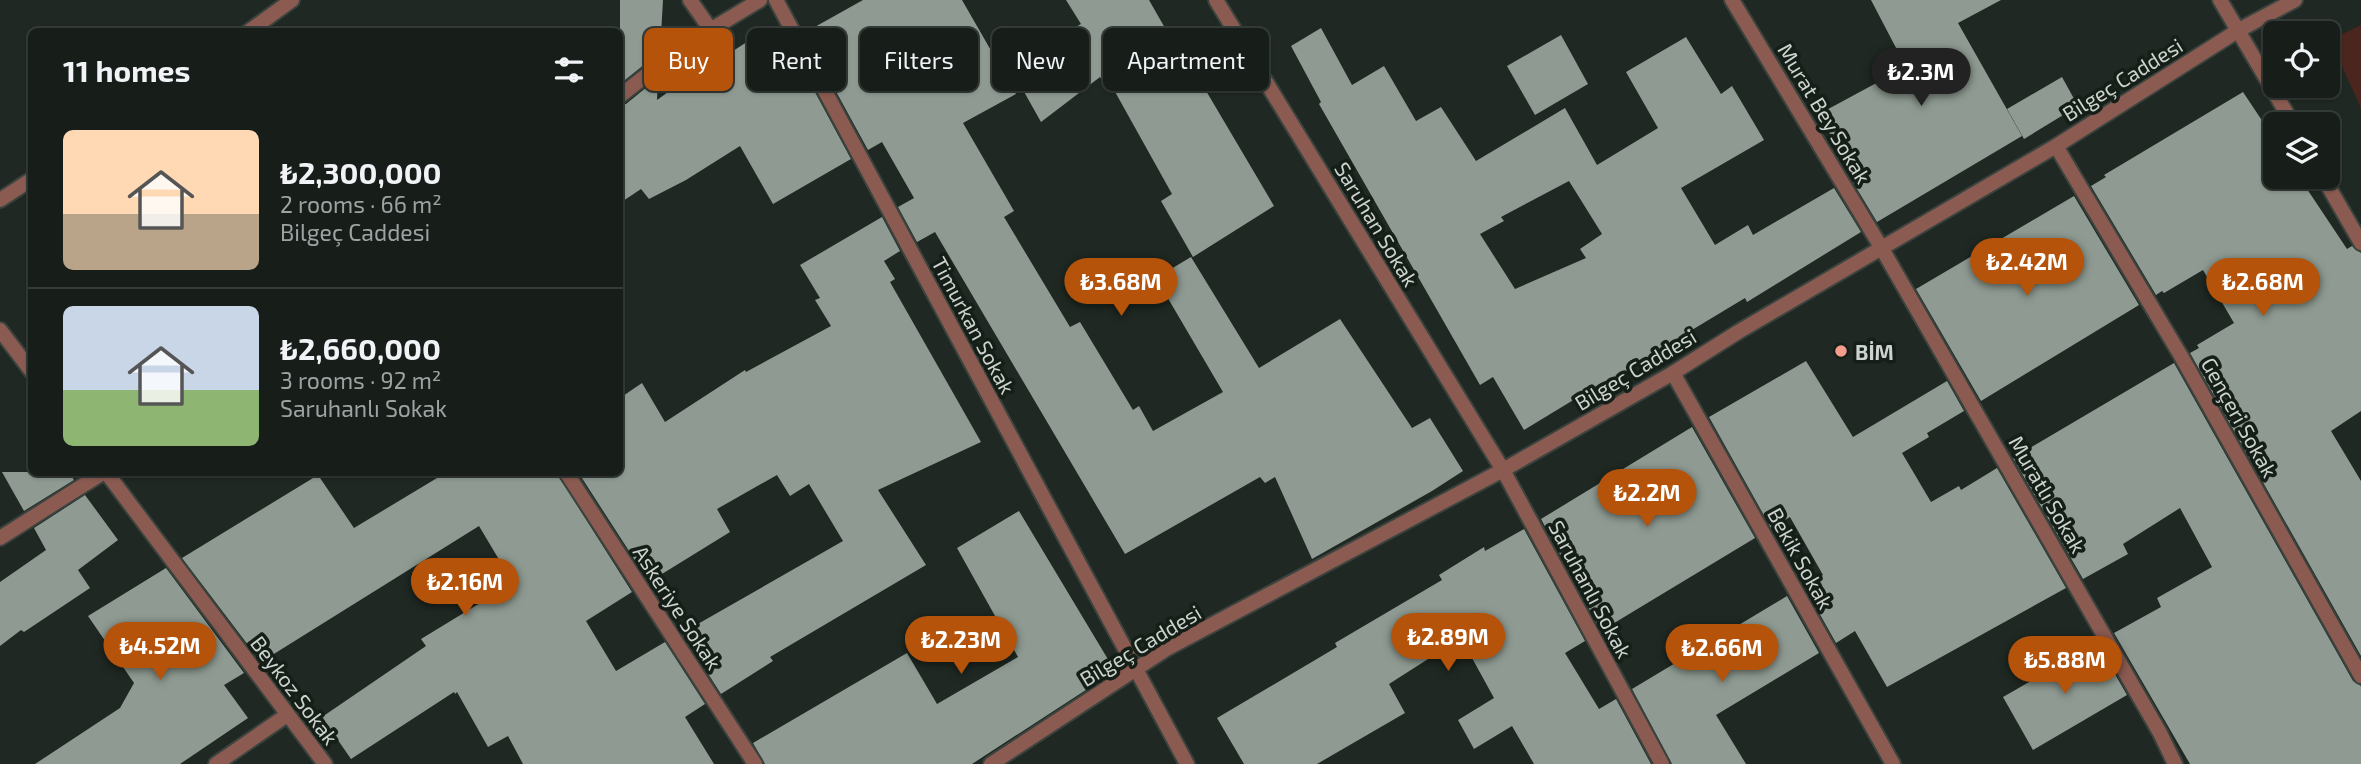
<!DOCTYPE html>
<html lang="en">
<head>
<meta charset="utf-8">
<style>
  body { margin:0; font-family:"Exo 2",sans-serif; background:#202723; color:#f1f3f6; height:100vh; display:flex; flex-direction:column; font-size:26px; white-space:nowrap }
  * { box-sizing:border-box; margin:0 }
  p { font-size:23px; color:#9ea2a2 }
  .icon { flex:none; width:38px; height:38px; fill:none; stroke:currentColor; stroke-width:2; stroke-linecap:round; stroke-linejoin:round }
  .map { position:relative; flex:1; overflow:hidden }
  .drawer { position:absolute; left:28px; top:28px; width:595px; height:448px; display:flex; flex-direction:column; background:#171e1a; border-radius:10px; box-shadow:0 2px 5px #0004,0 0 0 2px #363c39 }
  .drawer>* { flex:none }
  .banner { position:absolute; left:644px; top:28px; width:665px; height:63px; display:flex; gap:14px }
  .fabs { position:absolute; left:2263px; top:21px; display:grid; gap:14px }
  .fabs a { display:grid; place-items:center; width:77px; height:77px; border-radius:10px; background:#171e1a; box-shadow:0 2px 5px #0004,0 0 0 2px #363c39; font-size:35px }
  .price { position:absolute; translate:-50% -60px; padding:0 16px; border-radius:24px; background:#b45309; color:#fff; font-size:23px; line-height:46px; filter:drop-shadow(0 2px 4px #0008) }
  .price::after { content:''; position:absolute; left:50%; top:42px; width:21px; height:16px; margin-left:-10px; background:inherit; clip-path:polygon(0 0,100% 0,50% 100%) }
  .price.active { background:#222; color:#fff }
  ul { padding:0; list-style:none }
  li { display:flex; align-items:center; gap:21px; height:175px; padding:0 35px }
  li+li { border-top:2px solid #363c39 }
  li span { display:grid; place-items:center; flex:none; width:196px; height:140px; border-radius:10px; color:#555 }
  li>.icon { margin-inline-start:auto }
  span .icon { width:84px; height:84px; fill:#fffc; stroke-width:1 }
  li b { font-size:30px }
  h2 { display:flex; justify-content:space-between; align-items:center; height:84px; padding:0 35px; font-size:30px }
  .chip { padding:0 24px; border-radius:10px; background:#171e1a; box-shadow:0 2px 5px #0004,0 0 0 2px #363c39; font-size:24px; line-height:63px }
  .chip.active { background:#b45309; color:#fff }
  .map>svg:first-child { display:block }
</style>
</head>
<body>
<div class="map">
<svg width="2361" height="764" viewBox="0 0 2361 764">
  <rect width="100%" height="100%" fill="#1f2822"/>
  <polygon fill="#4a261f" points="2361,25 2361,108 2330,40"/>
  <g fill="#8f9b92" fill-rule="evenodd">
    <polygon points="620,0 663,0 660,52 620,84"/>
    <polygon points="863,0 962,0 1016,94 963,123 1014,211 1004,217 1070,327 1080,322 1133,410 1139,406 1153,431 1223,392 1156,278 1191,257 1259,368 1340,319 1412,428 1430,418 1463,471 1432,491 1312,559 1275,477 1265,483 1260,477 1125,554 935,232 917,242 898,207 914,198 882,142 868,150 804,33"/>
    <polygon points="1066,0 1149,0 1173,42 1176,40 1274,206 1193,257 1161,201 1172,194 1109,81 1104,84 1100,77 1041,122 1009,65 1081,24"/>
    <polygon points="1871,0 2001,0 1958,23 2022,136 1877,222 1851,179 1854,177 1819,114 1906,67"/>
    <path d="M1321 28 1352 85 1384 66 1416 121 1441 107 1476 161 1565 108 1597 165 1658 128 1626 72 1686 37 1721 94 1732 86 1764 140 1681 188 1715 245 1748 225 1753 235 1834 188 1861 232 1747 302 1745 298 1667 345 1668 347 1604 384 1603 382 1524 430 1493 377 1480 385 1319 104 1321 102 1291 46ZM1569 181 1602 234 1580 249 1586 258 1515 289 1480 234 1504 221 1501 217Z"/>
    <polygon points="1561,35 1588,84 1535,115 1507,66"/>
    <polygon points="750,40 760,58 788,42 851,159 773,204 740,146 686,180 649,199 641,189 620,203 620,105 626,104 658,78 657,100 721,54 722,58"/>
    <polygon points="2062,77 2078,106 2024,139 2007,109"/>
    <polygon points="2243,92 2275,140 2275,177 2299,177 2347,249 2352,246 2361,253 2361,411 2331,431 2361,481 2361,656 2190,353 2199,348 2197,345 2234,323 2203,270 2164,293 2162,291 2156,295 2091,186 2106,177 2104,175"/>
    <polygon points="2074,196 2139,305 1981,401 1916,289"/>
    <polygon points="882,217 900,251 884,261 895,279 890,282 981,442 878,490 926,565 770,657 773,661 721,694 682,633 843,541 809,484 790,496 777,475 717,509 730,532 649,582 578,472 620,472 620,398 642,383 665,422 745,370 746,372 831,326 815,300 820,298 800,265"/>
    <polygon points="1806,361 1853,437 1947,381 1964,411 1927,433 1929,437 1902,453 1931,502 1959,486 1961,490 1997,468 2066,588 1887,687 1855,631 1836,643 1804,586 1823,575 1790,517 1771,528 1709,417"/>
    <polygon points="2174,363 2353,681 2361,686 2361,764 2190,764 2114,633 2161,607 2157,598 2212,567 2180,508 2123,544 2128,554 2083,579 2013,458"/>
    <polygon points="1692,427 1755,538 1601,631 1541,519"/>
    <polygon points="2,472 69,472 74,480 24,511"/>
    <polygon points="447,472 556,472 632,592 586,621 616,671 665,642 705,704 685,717 714,764 523,764 508,736 488,747 457,692 455,694 454,692 351,759 322,717 426,646 421,639 513,583 479,526 261,662 182,558 318,475 354,528"/>
    <polygon points="85,495 118,540 78,570 90,588 24,632 21,630 0,646 0,582 46,550 34,528"/>
    <polygon points="1019,511 1115,671 972,764 765,764 753,743 907,653 937,704 1018,657 957,548"/>
    <polygon points="1524,529 1585,641 1565,653 1599,709 1616,699 1651,764 1534,764 1512,726 1474,749 1458,720 1494,698 1461,638 1389,684 1405,713 1317,764 1244,764 1217,718 1337,647 1335,643 1442,580 1439,575 1484,547 1485,551"/>
    <polygon points="166,568 244,673 224,685 248,718 180,764 35,764 120,708 134,683 88,616"/>
    <polygon points="1787,596 1819,653 1716,715 1746,764 1672,764 1632,689"/>
    <polygon points="2097,643 2127,695 2033,750 2003,697"/>
  </g>
  <g fill="none" stroke-linecap="round" stroke-linejoin="round">
    <g stroke="#3b433e" stroke-width="18">
      <g id="minor">
        <polyline points="690,0 711,30"/>
        <polyline points="776,0 1187,764"/>
        <polyline points="1216,0 1503,470 1662,764"/>
        <polyline points="1732,0 1881,247 2160,733 2175,764"/>
        <polyline points="248,32 292,0"/>
        <polyline points="620,96 682,47 760,0"/>
        <polyline points="2056,146 2181,356 2361,676"/>
        <polyline points="0,200 32,179"/>
        <polyline points="1673,373 1893,764"/>
        <polyline points="566,472 755,764"/>
        <polyline points="0,538 104,472"/>
        <polyline points="216,764 287,715"/>
      </g>
    </g>
    <g stroke="#3b433e" stroke-width="18">
      <g id="tertiary">
        <polyline points="2220,0 2293,124"/>
        <polyline points="2323,177 2361,243"/>
        <polyline points="0,330 32,372"/>
        <polyline points="106,472 325,764"/>
        <polyline points="991,764 1168,648 1503,470 1673,373 1738,332 2056,146 2239,30 2295,0"/>
      </g>
    </g>
    <use href="#minor" stroke="#8b5b51" stroke-width="14"/>
    <use href="#tertiary" stroke="#8b5b51" stroke-width="14"/>
  </g>
  <circle fill="#f49d8c" stroke="#151f18" stroke-width="2.5" cx="1841" cy="351" r="7"/>
  <g text-anchor="middle" dominant-baseline="central" stroke-width="7" stroke-linejoin="round" paint-order="stroke">
    <g font-size="21" fill="#cdd3cf" stroke="#151f18">
      <text transform="translate(2122 79) rotate(-32)">Bilgeç Caddesi</text>
      <text transform="translate(1825 113) rotate(59)">Murat Bey Sokak</text>
      <text transform="translate(1377 224) rotate(59)">Saruhan Sokak</text>
      <text transform="translate(974 325) rotate(62)">Timurkan Sokak</text>
      <text transform="translate(1635 369) rotate(-31)">Bilgeç Caddesi</text>
      <text transform="translate(2240 417) rotate(61)">Gençeri Sokak</text>
      <text transform="translate(2048 494) rotate(60)">Muratlı Sokak</text>
      <text transform="translate(1801 558) rotate(61)">Bekik Sokak</text>
      <text transform="translate(1591 589) rotate(62)">Saruhanlı Sokak</text>
      <text transform="translate(678 607) rotate(57)">Askeriye Sokak</text>
      <text transform="translate(1140 645) rotate(-31)">Bilgeç Caddesi</text>
      <text transform="translate(295 690) rotate(53)">Beykoz Sokak</text>
    </g>
    <g font-size="21" font-weight="bold" fill="#cdd3cf" stroke="#151f18" text-anchor="start">
      <text x="1855" y="351">BİM</text>
    </g>
  </g>
</svg>
<div class="fabs">
<a><svg class="icon" aria-label="locate" viewBox="0 0 24 24"><circle cx="12" cy="12" r="6"/><path d="M12 2v4M12 18v4M2 12h4M18 12h4"/></svg></a>
<a><svg class="icon" aria-label="layers" viewBox="0 0 24 24"><path d="M12 4l9 5-9 5-9-5zM3 14l9 5 9-5"/></svg></a>
</div>
<b class="price active" style="left:1921px;top:108px">₺2.3M</b>
<b class="price" style="left:2027px;top:298px">₺2.42M</b>
<b class="price" style="left:1121px;top:318px">₺3.68M</b>
<b class="price" style="left:2263px;top:318px">₺2.68M</b>
<b class="price" style="left:1647px;top:529px">₺2.2M</b>
<b class="price" style="left:465px;top:618px">₺2.16M</b>
<b class="price" style="left:1448px;top:673px">₺2.89M</b>
<b class="price" style="left:961px;top:676px">₺2.23M</b>
<b class="price" style="left:160px;top:682px">₺4.52M</b>
<b class="price" style="left:1722px;top:684px">₺2.66M</b>
<b class="price" style="left:2065px;top:696px">₺5.88M</b>
<div class="banner">
<a class="chip active">Buy</a>
<a class="chip">Rent</a>
<a class="chip">Filters</a>
<a class="chip">New</a>
<a class="chip">Apartment</a>
</div>
<section class="drawer">
<h2>11 homes<svg class="icon" aria-label="filters" viewBox="0 0 24 24"><path d="M4 7h16M4 17h16"/><circle cx="9" cy="7" r="2"/><circle cx="15" cy="17" r="2"/></svg></h2>
<ul>
<li><span style="background:linear-gradient(#ffd9b3 60%,#b9a48a 0)"><svg class="icon" aria-label="home" viewBox="0 0 24 24"><path d="M3 11l9-7 9 7M6 9v11h12V9"/></svg></span><div><b>₺2,300,000</b><p>2 rooms · 66 m²</p><p>Bilgeç Caddesi</p></div></li>
<li><span style="background:linear-gradient(#c9d6e8 60%,#8fb573 0)"><svg class="icon" aria-label="home" viewBox="0 0 24 24"><path d="M3 11l9-7 9 7M6 9v11h12V9"/></svg></span><div><b>₺2,660,000</b><p>3 rooms · 92 m²</p><p>Saruhanlı Sokak</p></div></li>
</ul>
</section>
</div>
</body>
</html>
